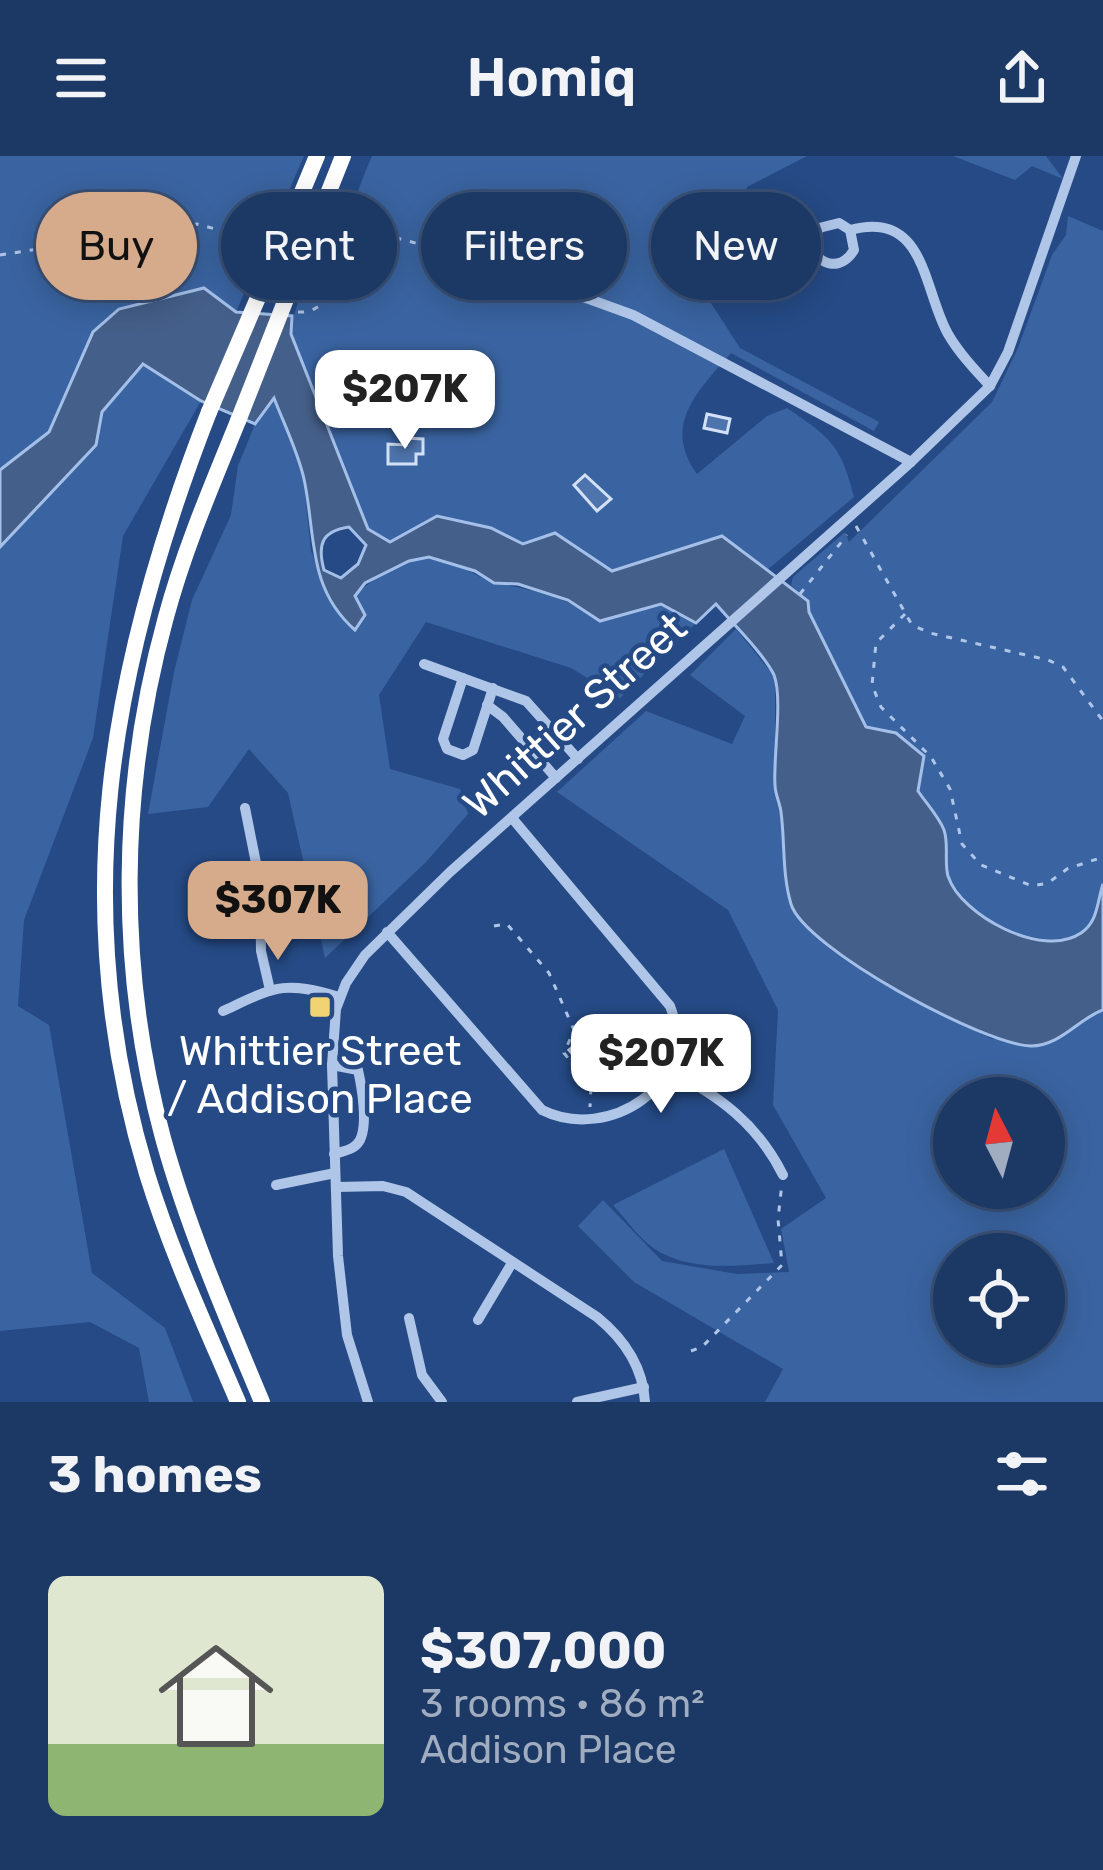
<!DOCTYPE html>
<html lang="en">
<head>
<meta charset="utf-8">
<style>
  body { margin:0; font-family:Rubik,sans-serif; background:#253f6a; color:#f1f3f6; height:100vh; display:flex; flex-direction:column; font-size:45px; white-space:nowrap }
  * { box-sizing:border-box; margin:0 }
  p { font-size:39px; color:#a0acbf }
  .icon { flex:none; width:66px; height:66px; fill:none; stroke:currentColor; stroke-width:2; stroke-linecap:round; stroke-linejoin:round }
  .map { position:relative; height:1246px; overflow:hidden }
  .sheet { display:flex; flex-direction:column; background:#1c3864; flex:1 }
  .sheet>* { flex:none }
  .hud { position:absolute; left:36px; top:36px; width:1032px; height:108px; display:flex; gap:24px }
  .needle { width:78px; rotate:354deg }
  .controls { position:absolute; left:933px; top:921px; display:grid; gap:24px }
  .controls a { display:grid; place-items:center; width:132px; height:132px; border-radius:50%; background:#1c3864; box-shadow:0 6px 30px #0003,0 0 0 3px #3a5278; font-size:60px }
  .price { position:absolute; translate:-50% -102px; padding:0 27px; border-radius:24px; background:#fff; color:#222; font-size:39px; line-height:78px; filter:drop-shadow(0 3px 6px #0008) }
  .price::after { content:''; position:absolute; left:50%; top:72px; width:36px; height:27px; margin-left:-18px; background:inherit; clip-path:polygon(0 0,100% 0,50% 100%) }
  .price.active { background:#d6ab8b; color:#111 }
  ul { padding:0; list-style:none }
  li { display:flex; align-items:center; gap:36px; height:300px; padding:0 48px }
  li+li { border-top:3px solid #3a5278 }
  li span { display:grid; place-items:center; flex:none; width:336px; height:240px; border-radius:18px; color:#555 }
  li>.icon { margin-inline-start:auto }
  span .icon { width:144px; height:144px; fill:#fffc; stroke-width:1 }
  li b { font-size:51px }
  h2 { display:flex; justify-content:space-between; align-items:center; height:144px; padding:0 48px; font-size:51px }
  .pill { padding:0 42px; border-radius:54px; background:#1c3864; box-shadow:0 6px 30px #0003,0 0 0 3px #3a5278; font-size:42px; line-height:108px }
  .pill.active { background:#d6ab8b; color:#111 }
  header { display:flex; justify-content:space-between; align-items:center; height:156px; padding:0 48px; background:#1c3864; font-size:54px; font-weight:600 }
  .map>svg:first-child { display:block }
</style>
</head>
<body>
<header><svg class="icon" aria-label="menu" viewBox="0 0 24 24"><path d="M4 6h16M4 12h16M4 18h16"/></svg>Homiq<svg class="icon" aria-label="share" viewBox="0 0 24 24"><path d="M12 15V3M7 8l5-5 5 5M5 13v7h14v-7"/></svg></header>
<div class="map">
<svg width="1103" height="1246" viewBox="0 0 1103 1246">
  <rect width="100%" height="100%" fill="#254a85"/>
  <g fill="#3a64a1" fill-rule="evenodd">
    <polygon points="0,0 304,0 236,156 204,132 119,153 93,176 49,276 0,314"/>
    <path d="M372 0H807L747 31 742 63 759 108 741 136 711 147 740 192 879 266 874 275 731 197C697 236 662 269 697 318L767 260 787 252C831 282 841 289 854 341L766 415C723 373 661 399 612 415L555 377 523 388 491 372 391 386 368 373 291 178C294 132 328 101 347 61 356 42 363 20 372 0Z"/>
    <polygon points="953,0 1046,0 1063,23 1032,10 1015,24"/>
    <polygon points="1068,60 1103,75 1103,728 1095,763 1079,780 1051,784 1011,777 973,754 948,721 945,675 918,635 896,577 866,571 809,456 808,445 791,429 793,421 845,376 849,386 992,246 1018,192 1052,99 1066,79"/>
    <polygon points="143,207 201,245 123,380 93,582 24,764 18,850 49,869 92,1117 165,1172 193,1246 149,1246 139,1192 90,1166 0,1175 0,391 96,290 102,256"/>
    <path d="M274 240 303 318 311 395 338 458C364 429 403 392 447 405 464 410 481 424 497 427 544 437 559 438 600 465L661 448 696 467 620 542 571 512 426 466 379 539 390 613 460 633 468 658 426 706 325 802 288 637 249 593 208 651 148 658 174 516 192 444 231 359 238 310 255 268Z"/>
    <path d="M736 473 775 521V632L781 652 786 720 815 778 854 807 933 854 992 883 1064 878 1103 854V1246H765L783 1213 634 1126 578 1070 603 1044 662 1105 737 1118 789 1116 781 1073 826 1042 773 949 778 854 728 754 557 636 646 555 732 588 745 560 690 519ZM954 942H1044V1032H954ZM954 1098H1044V1188H954Z"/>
    <path d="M724 993 774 1107C734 1110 687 1116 652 1091 638 1081 625 1062 613 1049Z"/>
  </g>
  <path fill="#445f89" stroke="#a4c0e9" stroke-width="3" fill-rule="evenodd" d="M204 132 236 156 292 160 291 178 368 373 390 386 437 360 491 372 523 388 555 377 612 415 722 380 808 445 809 456 866 571 896 577 924 600 918 635C926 647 939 661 944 674 949 688 944 706 948 720 961 760 1043 803 1081 777 1098 766 1097 746 1103 728V854C1078 863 1060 890 1031 890 984 889 804 792 791 748 782 718 785 686 781 656 780 647 775 638 775 629 773 603 783 542 774 519 764 498 732 467 716 448L696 467 661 448 600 465 568 444 518 428 494 427 475 415 429 401 409 405 365 427 355 440 365 459 355 474C307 432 316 379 304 323 298 296 284 268 274 242L255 268 201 245 143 208 102 256 96 289 0 391V314L49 276 93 176 119 153ZM349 371 366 389 358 408 341 422 324 414C317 388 322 375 349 371Z"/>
  <g fill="#4e74ad" stroke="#d3e1f6" stroke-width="3">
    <polygon points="707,258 730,263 727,277 704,272"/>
    <polygon points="406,282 423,283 423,298 416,298 416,308 388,308 388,288 406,289"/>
    <polygon points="585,319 611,343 597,355 574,329"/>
    <polygon points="614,870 623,880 608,892 612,897 630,883 647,902 617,932 600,912 591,920 569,894 585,881 591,887"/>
  </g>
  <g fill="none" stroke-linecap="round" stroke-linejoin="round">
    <g stroke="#afc6e8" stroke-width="3" stroke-dasharray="6 9" stroke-linecap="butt">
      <path d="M0 99 197 68 245 81C251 97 236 112 239 129L246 133"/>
      <path d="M298 156C337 159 346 94 378 77L490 107"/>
      <polyline points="856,370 912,469 930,477 1048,504 1063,511 1103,565"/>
      <polyline points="800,438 847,379"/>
      <polyline points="905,458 876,487 872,529 881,551 931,601 950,633 962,688 981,709 1032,730 1048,727 1067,713 1103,701"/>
      <polyline points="494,770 507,768 549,817 574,874 564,897 591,930 590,951"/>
      <polyline points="691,1195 702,1191 782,1109 778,1063 782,1027"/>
    </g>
    <g stroke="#afc6e8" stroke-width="10">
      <path d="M850 74 839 67 819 72 812 90C820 112 842 114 854 94L850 74C926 53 923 134 948 178 959 197 975 214 990 230"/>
      <polyline points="498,110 633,159 911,306"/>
      <polyline points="424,508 526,545 578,603"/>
      <polyline points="463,522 443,583 447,593 463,599 473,594 493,532"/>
      <polyline points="487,549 503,561 556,622"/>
      <polyline points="245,652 260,727 261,795 270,834"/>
      <path d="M387 776 542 954C608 987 701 928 670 850L512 662"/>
      <path d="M223 855C275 831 282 824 339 841"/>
      <path d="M332 909 358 914C362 932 368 968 360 984 355 994 343 995 334 998"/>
      <path d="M668 913C719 940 757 967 783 1019"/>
      <polyline points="276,1029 335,1017"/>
      <path d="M336 1031 383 1030 406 1036 597 1161C624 1183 643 1211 645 1246"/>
      <polyline points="409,1162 422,1219 442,1246"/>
      <polyline points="478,1164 512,1107"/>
      <polyline points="368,1246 347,1179 338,1100 332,909 336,853 346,827 365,799 450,716 911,306 990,230 1008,196 1076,0"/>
      <polyline points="577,1246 644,1231"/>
    </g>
    <g stroke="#fff" stroke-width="16">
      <polyline points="263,130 317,0"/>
      <polyline points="288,138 343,0"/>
      <path d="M209 256C110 510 66 751 147 1018 171 1096 206 1171 238 1246"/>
      <path d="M238 265C212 329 184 394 166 461 119 631 117 812 163 982 188 1072 226 1160 262 1246"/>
    </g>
    <g stroke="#fff" stroke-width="16">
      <polyline points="209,256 263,130"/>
      <polyline points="238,265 288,138"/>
    </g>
  </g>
  <rect fill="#f1d374" stroke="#254a85" stroke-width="4.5" x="308" y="839" width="24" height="24" rx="6"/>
  <g text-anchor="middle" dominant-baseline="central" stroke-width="9" stroke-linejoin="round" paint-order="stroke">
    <g font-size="42" fill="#fff" stroke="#254a85">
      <text transform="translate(575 560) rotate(-42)">Whittier Street</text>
    </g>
    <g font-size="42" fill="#fff" stroke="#254a85">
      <text x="320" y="895">Whittier Street<tspan x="320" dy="48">/ Addison Place</tspan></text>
    </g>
  </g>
</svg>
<div class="controls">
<a><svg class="needle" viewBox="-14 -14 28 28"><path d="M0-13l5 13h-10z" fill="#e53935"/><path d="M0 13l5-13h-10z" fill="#a0acbf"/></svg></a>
<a><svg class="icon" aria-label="locate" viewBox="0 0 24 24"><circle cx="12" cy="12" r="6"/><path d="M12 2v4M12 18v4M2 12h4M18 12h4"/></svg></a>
</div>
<b class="price" style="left:405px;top:296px">$207K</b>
<b class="price active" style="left:278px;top:807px">$307K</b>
<b class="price" style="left:661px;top:960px">$207K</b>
<div class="hud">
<a class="pill active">Buy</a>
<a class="pill">Rent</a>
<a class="pill">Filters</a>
<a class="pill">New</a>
</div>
</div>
<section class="sheet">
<h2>3 homes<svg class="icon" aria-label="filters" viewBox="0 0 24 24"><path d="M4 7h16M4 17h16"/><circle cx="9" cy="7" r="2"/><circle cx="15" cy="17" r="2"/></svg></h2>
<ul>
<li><span style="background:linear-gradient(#dfe7d0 70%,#8fb573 0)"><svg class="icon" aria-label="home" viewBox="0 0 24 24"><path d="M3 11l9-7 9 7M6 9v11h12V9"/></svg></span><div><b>$307,000</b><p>3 rooms · 86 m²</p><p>Addison Place</p></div></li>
</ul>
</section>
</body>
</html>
